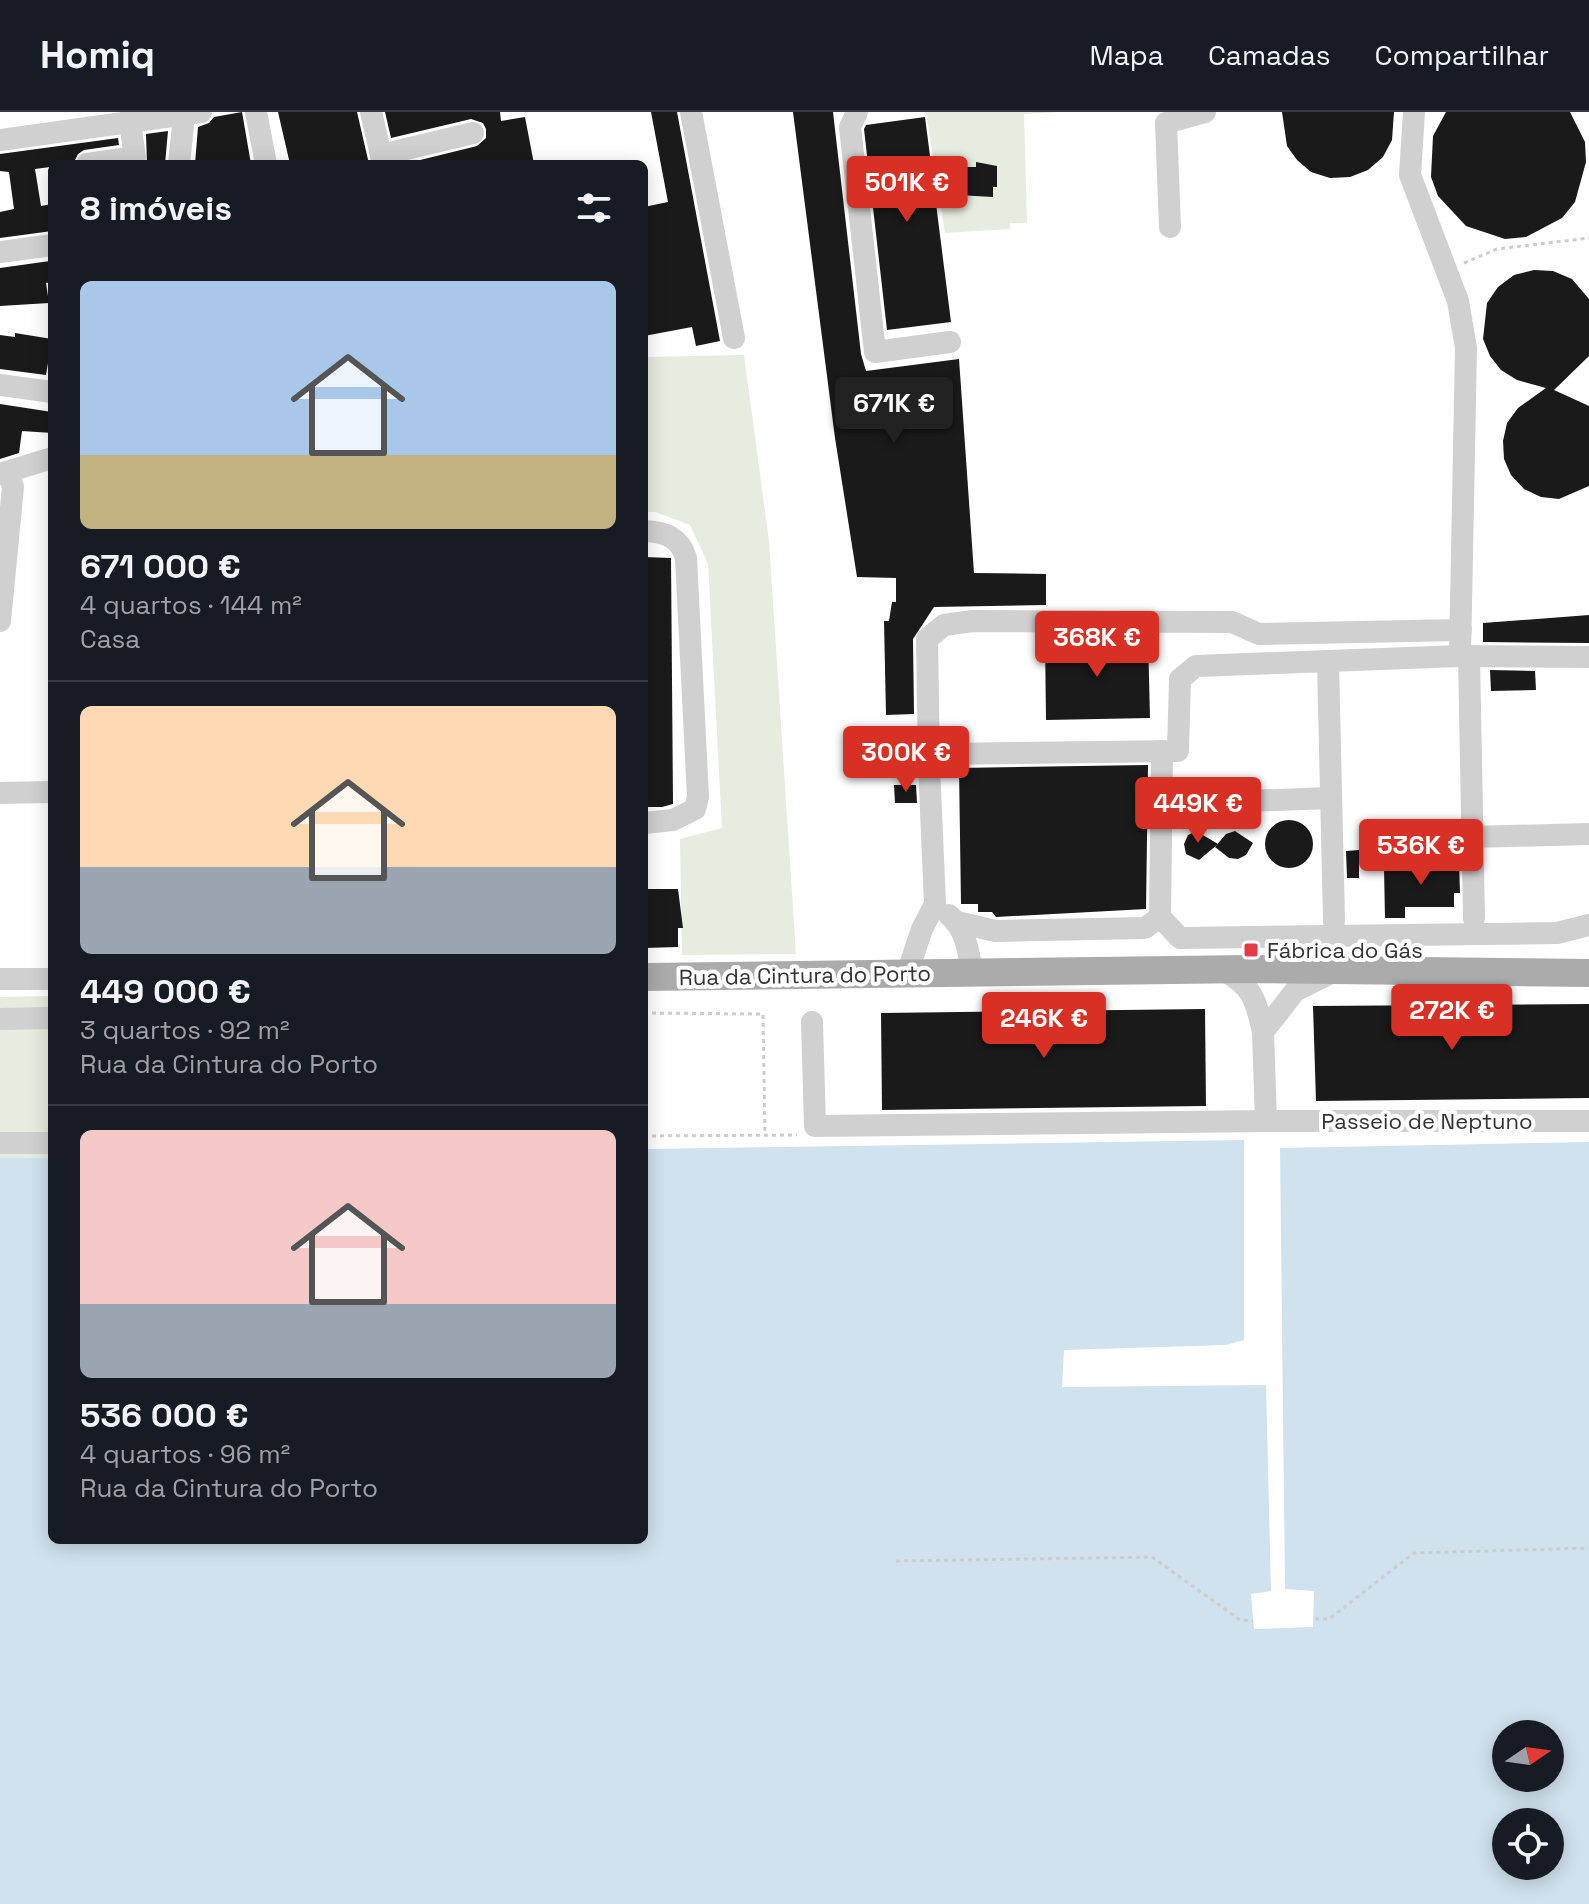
<!DOCTYPE html>
<html lang="pt">
<head>
<meta charset="utf-8">
<style>
  body { margin:0; font-family:"Space Grotesk",sans-serif; background:#20242c; color:#f1f3f6; height:100vh; display:flex; flex-direction:column; font-size:30px; white-space:nowrap }
  * { box-sizing:border-box; margin:0 }
  p { font-size:26px; color:#9ea1a6 }
  .icon { flex:none; width:44px; height:44px; fill:none; stroke:currentColor; stroke-width:2; stroke-linecap:round; stroke-linejoin:round }
  .map { position:relative; flex:1; overflow:hidden }
  .side { position:absolute; left:48px; top:48px; width:600px; height:1384px; display:flex; flex-direction:column; background:#171b24; border-radius:12px; box-shadow:0 4px 20px #0003 }
  .side>* { flex:none }
  .needle { width:52px; rotate:77deg }
  .tools { position:absolute; left:1492px; top:1608px; display:grid; gap:16px }
  .tools a { display:grid; place-items:center; width:72px; height:72px; border-radius:50%; background:#171b24; box-shadow:0 4px 20px #0003; font-size:40px }
  .price { position:absolute; translate:-50% -68px; padding:0 18px; border-radius:8px; background:#d93025; color:#fff; font-size:26px; line-height:52px; filter:drop-shadow(0 2px 4px #0008) }
  .price::after { content:''; position:absolute; left:50%; top:48px; width:24px; height:18px; margin-left:-12px; background:inherit; clip-path:polygon(0 0,100% 0,50% 100%) }
  .price.active { background:#222; color:#fff }
  ul { padding:0; list-style:none }
  li { display:grid; align-content:center; gap:16px; height:424px; padding:0 32px }
  li+li { border-top:2px solid #363941 }
  li span { display:grid; place-items:center; height:248px; border-radius:12px; color:#555 }
  li>.icon { margin-inline-start:auto }
  span .icon { width:144px; height:144px; fill:#fffc; stroke-width:1 }
  li b { font-size:34px }
  h2 { display:flex; justify-content:space-between; align-items:center; height:96px; padding:0 32px; font-size:34px }
  header { display:flex; align-items:center; gap:48px; box-sizing:border-box; height:112px; padding:0 40px; background:#171b24; border-bottom:2px solid #363941 }
  header strong { font-size:38px }
  nav { display:flex; gap:44px; margin-inline-start:auto; font-size:28px }
  .map>svg:first-child { display:block }
</style>
</head>
<body>
<header>
<strong>Homiq</strong>
<nav><a>Mapa</a><a>Camadas</a><a>Compartilhar</a></nav>
</header>
<div class="map">
<svg width="1589" height="1792" viewBox="0 0 1589 1792">
  <rect width="100%" height="100%" fill="#fff"/>
  <g fill="#e6ecdf">
    <polygon points="926,0 1059,0 1024,2 1027,111 1010,111 1010,117 945,121"/>
    <polygon points="744,243 769,429 796,842 682,843 680,727 722,716 708,452 690,413 655,400 644,400 644,245"/>
    <polygon points="52,884 52,1333 0,1341 0,885"/>
  </g>
  <path fill="#cfe2ee" fill-rule="evenodd" d="M1244 1028V1228L1226 1233 1064 1238 1062 1275 1266 1273 1271 1479 1251 1482 1254 1517 1313 1515 1314 1479 1285 1477 1280 1036 1589 1030V1792H0V1046H52V1428H644V1037ZM1506 1622H1550V1666H1506ZM1506 1710H1550V1754H1506Z"/>
  <g fill="#1a1a1a">
    <polygon points="242,0 251,52 195,52 198,15 209,11 214,5"/>
    <polygon points="278,0 357,0 369,52 290,52"/>
    <polygon points="385,0 500,0 501,9 525,5 534,52 404,52 477,34 486,26 486,17 483,11 471,7 391,26"/>
    <polygon points="651,0 677,0 720,229 696,234 692,215 644,224 644,95 668,90"/>
    <polygon points="793,0 833,0 861,242 866,259 959,247 974,461 1046,462 1046,493 934,495 913,527 914,602 886,603 884,509 889,509 892,490 896,490 896,466 857,465 835,326"/>
    <polygon points="1282,0 1394,0 1392,28 1383,45 1368,58 1350,65 1330,66 1311,60 1297,48 1287,34"/>
    <polygon points="1446,0 1570,0 1585,30 1586,50 1575,90 1562,106 1526,125 1505,127 1466,114 1438,84 1431,65 1433,24"/>
    <polygon points="925,5 951,210 887,218 864,17 866,13"/>
    <polygon points="168,19 165,52 147,52 146,22"/>
    <polygon points="118,26 119,33 84,38 78,42 73,52 35,57 41,94 52,92 52,119 0,126 0,100 14,97 9,60 0,59 0,42"/>
    <polygon points="976,50 997,54 997,75 993,75 993,85 957,83 957,60 961,60 961,55 976,55"/>
    <polygon points="50,149 52,170 46,171 49,191 0,194 0,156"/>
    <polygon points="1534,158 1553,159 1572,167 1589,187 1589,244 1554,278 1589,294 1589,374 1559,387 1541,385 1524,377 1511,363 1504,347 1503,329 1507,311 1518,296 1546,276 1517,268 1501,258 1490,244 1483,227 1487,191 1498,175 1514,163"/>
    <polygon points="15,221 52,227 46,263 0,257 0,223 15,225"/>
    <polygon points="0,292 52,300 52,321 22,319 19,341 0,347"/>
    <polygon points="644,445 671,446 673,692 662,695 644,695"/>
    <polygon points="1589,503 1589,531 1483,530 1483,511"/>
    <polygon points="1148,525 1150,606 1046,608 1045,527"/>
    <polygon points="1490,558 1535,559 1536,578 1491,579"/>
    <polygon points="1148,653 1146,797 996,805 992,800 978,800 978,792 961,792 959,656"/>
    <polygon points="894,673 916,673 917,691 895,691"/>
    <circle cx="1289" cy="732" r="24"/>
    <polygon points="1196,719 1218,732 1199,748 1186,742 1184,732 1188,723"/>
    <polygon points="1235,719 1253,731 1246,743 1238,747 1229,746 1215,735 1226,722"/>
    <polygon points="1359,738 1359,766 1347,766 1346,739"/>
    <polygon points="1413,750 1459,750 1460,781 1454,781 1454,795 1405,795 1405,806 1385,806 1384,756 1414,756"/>
    <polygon points="644,777 678,777 683,816 678,816 678,835 644,836"/>
    <polygon points="1589,892 1589,986 1316,989 1313,894"/>
    <polygon points="1205,897 1206,994 882,998 881,901"/>
  </g>
  <g fill="none" stroke-linecap="round" stroke-linejoin="round">
    <g stroke="#cdcdcd" stroke-width="3" stroke-dasharray="4 4" stroke-linecap="butt">
      <polyline points="1464,151 1497,137 1589,126"/>
      <polyline points="644,901 763,902 765,1023"/>
      <polyline points="644,1024 797,1023"/>
      <polyline points="896,1449 1152,1445 1240,1508 1253,1509"/>
      <polyline points="1315,1507 1329,1507 1414,1441 1589,1436"/>
    </g>
    <g stroke="#d0d0d0" stroke-width="22">
      <polyline points="256,0 266,52"/>
      <polyline points="371,0 383,52"/>
      <polyline points="691,0 734,226"/>
      <polyline points="857,0 850,15 875,240 950,230"/>
      <polyline points="0,28 201,0"/>
      <polyline points="381,43 473,21"/>
      <polyline points="87,52 135,45 130,11"/>
      <polyline points="179,52 184,4"/>
      <polyline points="1170,115 1166,11 1205,0"/>
      <polyline points="0,140 52,133"/>
      <polyline points="0,273 52,280"/>
      <polyline points="0,362 52,346"/>
      <path d="M644 419C665 420 680 425 686 446L698 685 695 697 673 708 644 711"/>
      <polyline points="0,509 13,375 9,363 1,362"/>
      <polyline points="1455,544 1589,545"/>
      <polyline points="1469,544 1474,806"/>
      <polyline points="1328,550 1334,809"/>
      <polyline points="929,653 927,527 944,513 973,509 1232,510 1259,522 1461,518"/>
      <polyline points="0,681 52,680"/>
      <polyline points="1162,692 1331,686"/>
      <polyline points="1471,725 1589,722"/>
      <path d="M949 803C966 817 969 841 972 861"/>
      <polyline points="1160,805 1180,826 1557,821 1589,813"/>
      <polyline points="957,810 995,819 1145,816 1160,805 1162,639"/>
      <path d="M1223 858C1254 876 1255 886 1263 920L1295 879 1337 858"/>
      <polyline points="907,862 922,817 935,792 929,653 941,642 1178,639 1180,567 1196,554 1460,544 1466,236 1458,189 1410,63 1414,0"/>
      <polyline points="0,867 52,867"/>
      <polyline points="0,907 52,906"/>
      <polyline points="812,910 815,1014 1266,1009 1263,920"/>
      <polyline points="1266,1009 1589,1009"/>
      <polyline points="0,1031 52,1031"/>
    </g>
    <polyline stroke="#ababab" stroke-width="28" points="644,865 1251,857 1589,861"/>
  </g>
  <rect fill="#e63946" stroke="#fff" stroke-width="3" x="1243" y="830" width="16" height="16" rx="4"/>
  <g text-anchor="middle" dominant-baseline="central" stroke-width="8" stroke-linejoin="round" paint-order="stroke">
    <g font-size="22" fill="#333" stroke="#fff" text-anchor="start">
      <text x="1267" y="838">Fábrica do Gás</text>
    </g>
    <g font-size="22" fill="#333" stroke="#fff">
      <text transform="translate(805 863) rotate(-1)">Rua da Cintura do Porto</text>
      <text x="1427" y="1009">Passeio de Neptuno</text>
    </g>
  </g>
</svg>
<div class="tools">
<a><svg class="needle" viewBox="-14 -14 28 28"><path d="M0-13l5 13h-10z" fill="#e53935"/><path d="M0 13l5-13h-10z" fill="#9ea1a6"/></svg></a>
<a><svg class="icon" aria-label="locate" viewBox="0 0 24 24"><circle cx="12" cy="12" r="6"/><path d="M12 2v4M12 18v4M2 12h4M18 12h4"/></svg></a>
</div>
<b class="price" style="left:907px;top:112px">501K €</b>
<b class="price active" style="left:894px;top:333px">671K €</b>
<b class="price" style="left:1097px;top:567px">368K €</b>
<b class="price" style="left:906px;top:682px">300K €</b>
<b class="price" style="left:1198px;top:733px">449K €</b>
<b class="price" style="left:1421px;top:775px">536K €</b>
<b class="price" style="left:1452px;top:940px">272K €</b>
<b class="price" style="left:1044px;top:948px">246K €</b>
<section class="side">
<h2>8 imóveis<svg class="icon" aria-label="filters" viewBox="0 0 24 24"><path d="M4 7h16M4 17h16"/><circle cx="9" cy="7" r="2"/><circle cx="15" cy="17" r="2"/></svg></h2>
<ul>
<li><span style="background:linear-gradient(#a9c7e8 70%,#c2b280 0)"><svg class="icon" aria-label="home" viewBox="0 0 24 24"><path d="M3 11l9-7 9 7M6 9v11h12V9"/></svg></span><div><b>671 000 €</b><p>4 quartos · 144 m²</p><p>Casa</p></div></li>
<li><span style="background:linear-gradient(#ffd9b3 65%,#9aa5b1 0)"><svg class="icon" aria-label="home" viewBox="0 0 24 24"><path d="M3 11l9-7 9 7M6 9v11h12V9"/></svg></span><div><b>449 000 €</b><p>3 quartos · 92 m²</p><p>Rua da Cintura do Porto</p></div></li>
<li><span style="background:linear-gradient(#f6c9c9 70%,#9aa5b1 0)"><svg class="icon" aria-label="home" viewBox="0 0 24 24"><path d="M3 11l9-7 9 7M6 9v11h12V9"/></svg></span><div><b>536 000 €</b><p>4 quartos · 96 m²</p><p>Rua da Cintura do Porto</p></div></li>
</ul>
</section>
</div>
</body>
</html>
